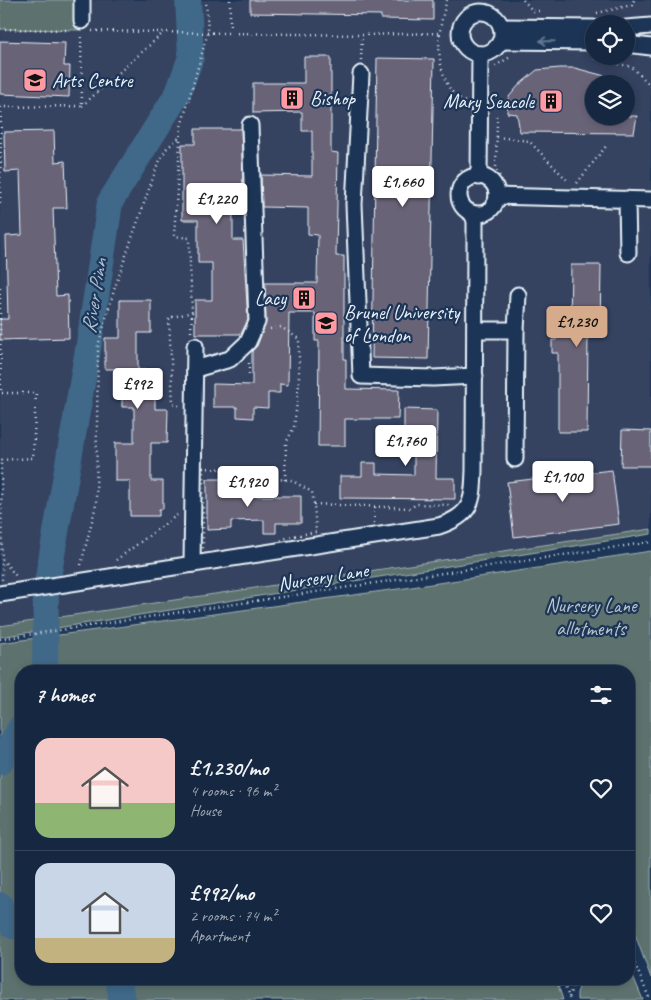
<!DOCTYPE html>
<html lang="en">
<head>
<meta charset="utf-8">
<style>
  body { margin:0; font-family:Caveat,sans-serif; background:#23344c; color:#f1f3f6; height:100vh; display:flex; flex-direction:column; font-size:19px; white-space:nowrap }
  * { box-sizing:border-box; margin:0 }
  p { font-size:16px; color:#9ea6b1 }
  .icon { flex:none; width:28px; height:28px; fill:none; stroke:currentColor; stroke-width:2; stroke-linecap:round; stroke-linejoin:round }
  .map { position:relative; flex:1; overflow:hidden }
  .drawer { position:absolute; left:15px; top:665px; width:620px; height:320px; display:flex; flex-direction:column; background:#162841; border-radius:20px; box-shadow:0 2px 8px #0003,0 0 0 1px #35445a }
  .drawer>* { flex:none }
  .controls { position:absolute; left:585px; top:15px; display:grid; gap:10px }
  .controls a { display:grid; place-items:center; width:50px; height:50px; border-radius:50%; background:#162841; box-shadow:0 2px 8px #0003,0 0 0 1px #35445a; font-size:25px }
  .price { position:absolute; translate:-50% -42px; padding:0 11px; border-radius:5px; background:#fff; color:#222; font-size:16px; line-height:32px; filter:drop-shadow(0 1px 2px #0008) }
  .price::after { content:''; position:absolute; left:50%; top:30px; width:15px; height:11px; margin-left:-8px; background:inherit; clip-path:polygon(0 0,100% 0,50% 100%) }
  .price.current { background:#d6ab8b; color:#111 }
  ul { padding:0; list-style:none }
  li { display:flex; align-items:center; gap:15px; height:125px; padding:0 20px }
  li+li { border-top:1px solid #35445a }
  li span { display:grid; place-items:center; flex:none; width:140px; height:100px; border-radius:15px; color:#555 }
  li>.icon { margin-inline-start:auto }
  span .icon { width:60px; height:60px; fill:#fffc; stroke-width:1 }
  li b { font-size:21px }
  h2 { display:flex; justify-content:space-between; align-items:center; height:60px; padding:0 20px; font-size:21px }
  .map>svg:first-child { display:block }
</style>
</head>
<body>
<div class="map">
<svg width="651" height="1000" viewBox="0 0 651 1000">
  <rect width="100%" height="100%" fill="#1d3557"/>
  <filter id="ink" filterUnits="userSpaceOnUse"><feTurbulence type="fractalNoise" baseFrequency=".02" numOctaves="2"/><feDisplacementMap in="SourceGraphic" scale="10" xChannelSelector="R" yChannelSelector="G"/><feConvolveMatrix kernelMatrix="1 2 1 2 8 2 1 2 1" color-interpolation-filters="sRGB"/></filter>
  <g filter="url(#ink)">
    <path fill="#344361" fill-rule="evenodd" d="M0 0H651V529L0 626ZM594 24H626V56H594ZM594 84H626V116H594Z"/>
    <g fill="#5d726e" stroke="#a2b2b3">
      <polygon points="0,0 81,0 81,30 0,29"/>
      <polygon points="651,529 651,534 0,637 0,626"/>
      <polygon points="651,551 651,978 629,918 629,671 21,671 21,979 556,979 563,1000 0,1000 0,643 405,588"/>
      <polygon points="629,972 633,976 643,1000 577,1000 577,993 582,979 629,979"/>
    </g>
    <g fill="none" stroke-linecap="round" stroke-linejoin="round">
      <g stroke="#406888" stroke-width="26">
        <polyline points="45,671 46,589 89,344 110,202 178,93 191,57 188,0"/>
        <polyline points="0,762 21,727"/>
        <polyline points="0,905 2,911 13,926 21,927"/>
        <polyline points="118,979 122,1000"/>
      </g>
    </g>
    <g fill="#696478" stroke="#e8f1f8">
      <polygon points="250,0 433,0 433,20 381,19 381,15 250,13"/>
      <polygon points="0,41 65,43 64,66 70,66 69,97 0,94"/>
      <polygon points="304,57 331,57 331,152 338,153 336,256 344,256 344,359 346,359 346,389 399,390 398,419 345,419 345,446 318,446 319,341 315,341 315,313 289,313 288,385 280,384 280,393 268,393 268,408 253,407 253,418 237,417 237,407 213,407 213,384 252,385 252,351 257,346 266,322 265,283 317,283 318,235 308,234 308,208 262,207 261,175 312,176 312,131 302,131 302,112 253,113 253,83 304,83"/>
      <polygon points="377,58 434,59 428,359 372,358"/>
      <polygon points="560,68 575,68 620,80 620,84 594,84 594,116 637,116 634,133 520,132 517,114 507,113 508,98 519,85 537,70"/>
      <polygon points="195,129 241,129 244,206 243,208 233,208 233,240 243,240 248,320 241,334 195,334 195,300 212,300 212,263 198,263 198,220 182,220 182,144 195,144"/>
      <polygon points="54,131 55,162 65,161 67,208 53,208 56,296 68,295 69,338 0,340 0,319 8,319 6,236 22,235 20,171 5,172 4,132"/>
      <polygon points="571,265 601,265 600,333 588,333 587,432 558,432 558,353 552,353 552,340 556,340 556,327 570,327"/>
      <polygon points="120,300 151,300 151,333 138,333 138,370 155,370 155,409 168,409 167,443 151,443 151,481 163,481 163,509 159,509 159,516 130,516 130,481 115,481 115,443 134,443 134,407 122,407 122,369 105,369 105,338 120,338"/>
      <polygon points="404,409 437,410 436,478 455,478 455,499 340,498 340,476 362,476 362,463 376,463 376,474 414,475 414,445 404,445"/>
      <polygon points="622,430 651,431 651,466 621,466"/>
      <polygon points="612,470 619,524 514,537 507,482"/>
      <polygon points="207,479 231,479 231,496 301,496 301,523 276,523 276,533 264,533 264,520 231,521 231,529 207,530"/>
    </g>
    <g fill="none" stroke-linecap="round" stroke-linejoin="round">
      <g stroke="#e8f1f8" stroke-width="19">
        <g id="minor">
          <polyline points="82,0 82,21"/>
          <circle cx="481" cy="33" r="21"/>
          <polyline points="501,27 594,28"/>
          <polyline points="626,28 651,26"/>
          <polyline points="501,41 594,42"/>
          <polyline points="626,44 651,47"/>
          <polyline points="361,74 354,204 361,376 433,378 475,376"/>
          <circle cx="478" cy="195" r="19"/>
          <polyline points="479,177 480,54"/>
          <polyline points="497,196 651,200"/>
          <polyline points="627,199 628,253"/>
          <polyline points="475,330 516,330"/>
          <polyline points="195,369 230,359 248,342 257,322 250,125"/>
          <polyline points="515,459 516,330 518,295"/>
          <polyline points="192,564 195,346"/>
          <path d="M0 594 439 526C472 515 473 502 474 470L475 239V221L472 213"/>
        </g>
      </g>
      <g stroke="#e8f1f8" stroke-width="2.5" stroke-dasharray="1 4" stroke-linecap="butt">
        <polyline points="230,0 230,33"/>
        <path d="M447 0C438 29 434 61 450 89 453 94 460 98 465 102"/>
        <polyline points="523,0 533,11 539,11"/>
        <polyline points="597,13 632,5 634,0"/>
        <polyline points="0,29 72,30"/>
        <polyline points="92,31 362,35 438,33"/>
        <polyline points="594,58 632,67 651,86"/>
        <polyline points="361,60 362,35"/>
        <polyline points="495,66 512,56"/>
        <polyline points="82,106 163,33"/>
        <polyline points="0,107 82,106 81,35"/>
        <polyline points="496,116 497,121 496,169 502,181"/>
        <polyline points="497,137 529,141 569,182"/>
        <polyline points="577,183 607,145"/>
        <polyline points="0,203 1,107"/>
        <polyline points="458,212 452,203 452,188 463,168"/>
        <polyline points="0,288 0,319"/>
        <polyline points="0,319 1,393 36,393 33,458 1,460 2,580"/>
        <polyline points="270,329 281,327 299,339 299,385 294,427 286,443 285,480"/>
        <polyline points="191,332 192,312"/>
        <polyline points="249,374 249,362"/>
        <polyline points="179,406 173,403 169,318 192,312 189,238 174,236 181,127 208,32 206,0"/>
        <polygon points="203,468 245,470 259,478 291,480 312,492 314,504 316,532 288,537 268,547 203,557"/>
        <polyline points="314,504 411,508 416,504 449,505"/>
        <polyline points="374,523 375,507"/>
        <polyline points="2,559 16,576"/>
        <polyline points="116,560 177,515"/>
        <polyline points="81,565 96,505 98,346 115,287 157,166 166,149 180,137"/>
        <polyline points="0,639 651,542"/>
        <polyline points="629,950 650,1000"/>
        <polyline points="562,979 570,1000"/>
        <polyline points="569,997 575,979"/>
      </g>
      <use href="#minor" stroke="#1d3557" stroke-width="15"/>
    </g>
    <defs><path id="oneway-shaft" d="M-6 0H5M1.5-3L5.5 0L1.5 3" fill="none" stroke-width="1.6" stroke-linecap="round" stroke-linejoin="round" transform="scale(1.25)"/></defs>
    <use stroke="#64778f" href="#oneway-shaft" transform="translate(547 41) rotate(-179)"/>
  </g>
  <defs>
    <g id="university-square" transform="scale(1.25)"><rect x="-9" y="-9" width="18" height="18" rx="4" fill="#ff9aa2" stroke="#1d3557"/><path d="M0-5L7-2L0 1L-7-2ZM-4 1L0 2.5L4 1V4Q0 6-4 4Z" fill="#111"/></g>
    <g id="building-square" transform="scale(1.25)"><rect x="-9" y="-9" width="18" height="18" rx="4" fill="#ff9aa2" stroke="#1d3557"/><path d="M-4-6H4V6H1V3H-1V6H-4ZM-2.5-4.3h1.7v1.8h-1.7ZM.8-4.3h1.7v1.8H.8ZM-2.5-1h1.7V.8h-1.7ZM.8-1h1.7V.8H.8Z" fill="#111"/></g>
  </defs>
  <g fill-rule="evenodd">
    <use href="#university-square" x="35" y="80"/>
    <use href="#building-square" x="292" y="98"/>
    <use href="#building-square" x="551" y="101"/>
    <use href="#building-square" x="304" y="298"/>
    <use href="#university-square" x="326" y="323"/>
  </g>
  <g text-anchor="middle" dominant-baseline="central" stroke-width="4.5" stroke-linejoin="round" paint-order="stroke">
    <g font-size="20" fill="#e8f1f8" stroke="#1d3557" text-anchor="start">
      <text x="52" y="80">Arts Centre</text>
      <text x="310" y="98">Bishop</text>
      <text x="534" y="101" text-anchor="end">Mary Seacole</text>
      <text x="286" y="298" text-anchor="end">Lacy</text>
      <text x="344" y="312">Brunel University<tspan x="344" dy="23">of London</tspan></text>
    </g>
    <g font-size="20" fill="#e8f1f8" stroke="#1d3557">
      <text transform="translate(323 577) rotate(-9)">Nursery Lane</text>
    </g>
    <g font-size="20" fill="#b7c5c8" stroke="#1d3557">
      <text x="591" y="605">Nursery Lane<tspan x="591" dy="23">allotments</tspan></text>
    </g>
    <g font-size="21" font-style="italic" fill="#adc1d1" stroke="#1d3557">
      <text transform="translate(94 296) rotate(-81)">River Pinn</text>
    </g>
  </g>
</svg>
<div class="controls">
<a><svg class="icon" aria-label="locate" viewBox="0 0 24 24"><circle cx="12" cy="12" r="6"/><path d="M12 2v4M12 18v4M2 12h4M18 12h4"/></svg></a>
<a><svg class="icon" aria-label="layers" viewBox="0 0 24 24"><path d="M12 4l9 5-9 5-9-5zM3 14l9 5 9-5"/></svg></a>
</div>
<b class="price" style="left:403px;top:208px">£1,660</b>
<b class="price" style="left:217px;top:225px">£1,220</b>
<b class="price current" style="left:577px;top:348px">£1,230</b>
<b class="price" style="left:138px;top:410px">£992</b>
<b class="price" style="left:406px;top:467px">£1,760</b>
<b class="price" style="left:563px;top:503px">£1,100</b>
<b class="price" style="left:248px;top:508px">£1,920</b>
<section class="drawer">
<h2>7 homes<svg class="icon" aria-label="filters" viewBox="0 0 24 24"><path d="M4 7h16M4 17h16"/><circle cx="9" cy="7" r="2"/><circle cx="15" cy="17" r="2"/></svg></h2>
<ul>
<li><span style="background:linear-gradient(#f6c9c9 65%,#8fb573 0)"><svg class="icon" aria-label="home" viewBox="0 0 24 24"><path d="M3 11l9-7 9 7M6 9v11h12V9"/></svg></span><div><b>£1,230/mo</b><p>4 rooms · 96 m²</p><p>House</p></div><svg class="icon" aria-label="heart" viewBox="0 0 24 24"><path d="M12 20l-8-8c-3-5 5-10 8-4 3-6 11-1 8 4z"/></svg></li>
<li><span style="background:linear-gradient(#c9d6e8 75%,#c2b280 0)"><svg class="icon" aria-label="home" viewBox="0 0 24 24"><path d="M3 11l9-7 9 7M6 9v11h12V9"/></svg></span><div><b>£992/mo</b><p>2 rooms · 74 m²</p><p>Apartment</p></div><svg class="icon" aria-label="heart" viewBox="0 0 24 24"><path d="M12 20l-8-8c-3-5 5-10 8-4 3-6 11-1 8 4z"/></svg></li>
</ul>
</section>
</div>
</body>
</html>
